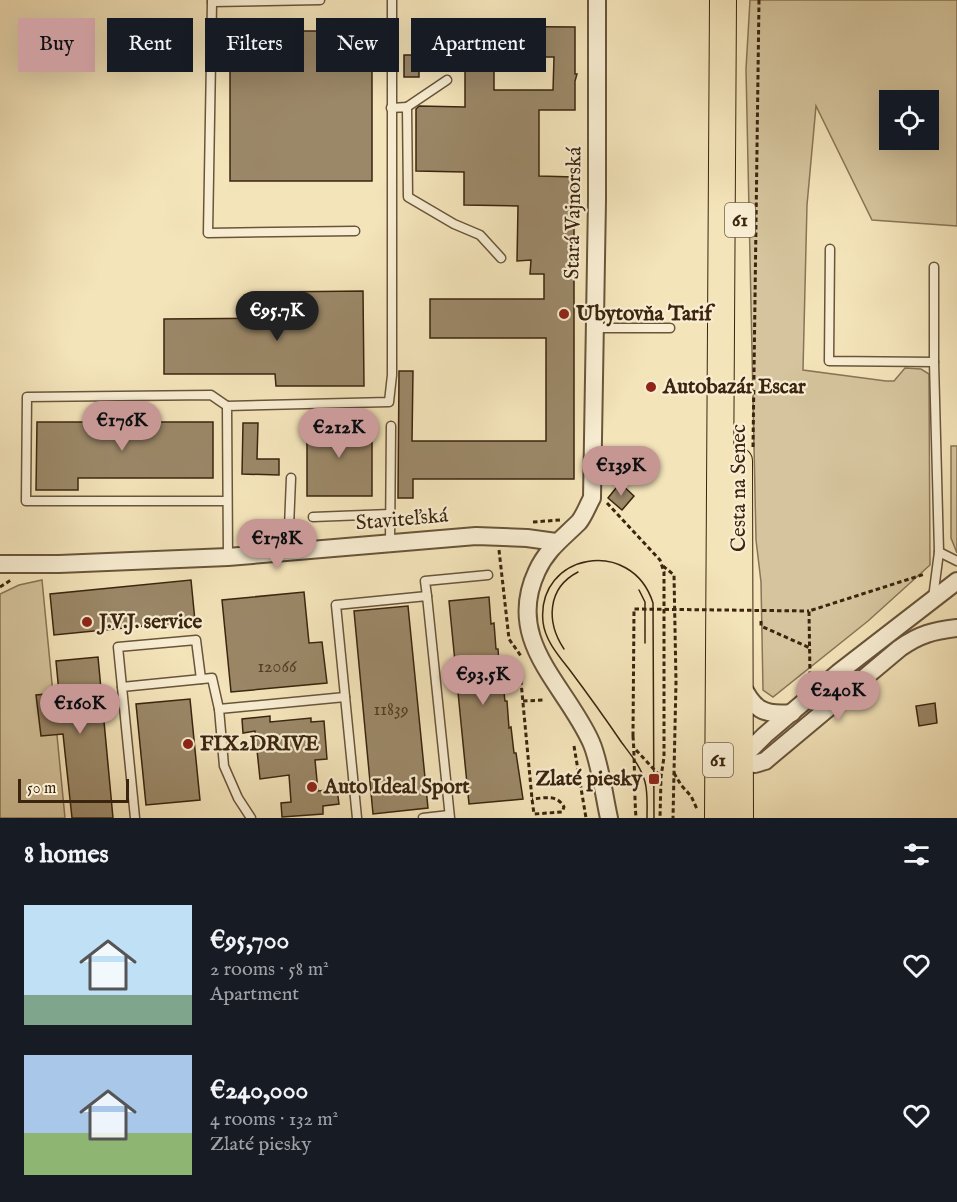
<!DOCTYPE html>
<html lang="en">
<head>
<meta charset="utf-8">
<style>
  body { margin:0; font-family:"IM FELL English",serif; background:#242831; color:#f1f3f6; height:100vh; display:flex; flex-direction:column; font-size:22px; white-space:nowrap }
  * { box-sizing:border-box; margin:0 }
  p { font-size:20px; color:#9ea1a6 }
  .icon { flex:none; width:33px; height:33px; fill:none; stroke:currentColor; stroke-width:2; stroke-linecap:round; stroke-linejoin:round }
  .map { position:relative; height:818px; overflow:hidden }
  .details { display:flex; flex-direction:column; background:#171b24; flex:1 }
  .details>* { flex:none }
  .guide { position:absolute; left:18px; top:18px; width:600px; height:54px; display:flex; gap:12px }
  .tools { position:absolute; left:879px; top:90px; display:grid; gap:12px }
  .tools a { display:grid; place-items:center; width:60px; height:60px; border-radius:0px; background:#171b24; box-shadow:0 6px 24px #0002; font-size:30px }
  .scale { position:absolute; left:18px; bottom:15px; width:111px; box-sizing:border-box; padding-left:6px; border:3px solid #3b250f; border-top:0; font-size:16px; line-height:21px; white-space:nowrap; color:#3b250f; -webkit-text-stroke:4px #f8edd2; paint-order:stroke }
  .price { position:absolute; translate:-50% -51px; padding:0 14px; border-radius:21px; background:#c59692; color:#111; font-size:20px; line-height:39px; filter:drop-shadow(0 2px 3px #0008) }
  .price::after { content:''; position:absolute; left:50%; top:36px; width:18px; height:14px; margin-left:-9px; background:inherit; clip-path:polygon(0 0,100% 0,50% 100%) }
  .price.active { background:#222; color:#fff }
  ul { padding:0; list-style:none }
  li { display:flex; align-items:center; gap:18px; height:150px; padding:0 24px }
  li span { display:grid; place-items:center; flex:none; width:168px; height:120px; border-radius:0px; color:#555 }
  li>.icon { margin-inline-start:auto }
  span .icon { width:72px; height:72px; fill:#fffc; stroke-width:1 }
  li b { font-size:26px }
  h2 { display:flex; justify-content:space-between; align-items:center; height:72px; padding:0 24px; font-size:26px }
  .tag { padding:0 21px; border-radius:0px; background:#171b24; box-shadow:0 6px 24px #0002; font-size:21px; line-height:54px }
  .tag.active { background:#c59692; color:#111 }
  .map>svg:first-child { display:block }
</style>
</head>
<body>
<div class="map">
<svg width="957" height="818" viewBox="0 0 957 818">
  <rect width="100%" height="100%" fill="#f4e4ba"/>
  <filter id="stains"><feTurbulence type="fractalNoise" baseFrequency=".00333" numOctaves="4"/><feColorMatrix values="0 0 0 0 .2 0 0 0 0 .09 0 0 0 0 .02 0 0 0 .5 -.17"/></filter>
  <radialGradient id="worn" r=".72"><stop offset=".6" stop-color="#630" stop-opacity="0"/><stop offset="1" stop-color="#630" stop-opacity=".3"/></radialGradient>
  <g fill="#d5c49d" stroke="#887456" stroke-width="1.5" fill-rule="evenodd">
    <path d="M750 0H957V226L872 220 816 106 807 205 803 370 886 381H894L905 368 921 369 929 374 930 565 868 621 773 697 763 690 761 582 756 540 746 69ZM928 100V140H890V100Z"/>
    <polygon points="951,446 957,446 957,553 951,538"/>
    <polygon points="42,580 65,818 0,818 0,594 19,585"/>
  </g>
  <g fill="#9b8868" stroke="#3b250f" stroke-width="1.5" fill-rule="evenodd">
    <path d="M465 26 575 27V74H577L575 81V110H539V176L574 177V479H413V498H398L399 371H413L412 441H546V338H430V299H544V274H530L531 260 517 261 518 206 464 205V172L416 171V109L419 106 465 107ZM494 57H554L553 90H494Z"/>
    <polygon points="236,31 372,31 372,181 230,181 230,58 236,58"/>
    <rect x="404" y="55" width="15" height="22"/>
    <polygon points="363,291 364,386 276,386 275,374 164,374 164,319 275,318 275,292"/>
    <polygon points="37,422 213,422 213,478 78,478 78,490 36,490"/>
    <rect x="307" y="422" width="65" height="74"/>
    <polygon points="243,423 258,423 257,459 279,459 279,475 242,474"/>
    <polygon points="620,483 634,496 622,510 608,498"/>
    <polygon points="191,580 195,621 54,635 50,594"/>
    <polygon points="304,592 309,643 322,642 327,683 231,692 222,600"/>
    <polygon points="489,597 491,624 494,623 496,649 498,649 500,676 502,675 505,701 507,701 509,728 511,727 514,753 516,753 523,799 469,804 449,601"/>
    <polygon points="408,606 428,808 373,814 354,611"/>
    <polygon points="98,657 113,818 72,818 63,734 41,736 36,695 59,693 56,661"/>
    <polygon points="190,699 200,800 146,805 136,704"/>
    <polygon points="935,703 937,723 919,726 916,706"/>
    <polygon points="270,716 270,722 311,718 311,722 324,721 327,759 315,760 318,791 337,789 339,804 323,806 323,814 282,817 281,803 291,802 289,775 260,779 255,731 243,733 242,719"/>
  </g>
  <g fill="none" stroke-linecap="round" stroke-linejoin="round">
    <g stroke="#69553a" stroke-width="11">
      <g id="lane">
        <polyline points="212,0 212,2 320,0"/>
        <polyline points="212,2 208,233 355,231"/>
        <polyline points="407,107 447,80"/>
        <polyline points="391,108 407,107 408,197 454,224 480,235 501,258"/>
        <polyline points="830,249 829,361 934,362"/>
        <polyline points="595,328 670,328"/>
        <polyline points="227,501 26,501 27,397 211,395 227,406"/>
        <polyline points="313,517 390,514"/>
        <polyline points="390,543 391,426"/>
        <polyline points="288,552 291,478"/>
        <polyline points="939,552 957,561"/>
        <polyline points="228,557 227,406 389,402 392,375 392,0"/>
        <polyline points="427,596 425,581 488,575"/>
        <polyline points="933,598 939,552 934,362 934,267"/>
        <polyline points="122,687 118,647 196,640 201,679"/>
        <polyline points="135,818 122,687 212,678 219,709"/>
        <polyline points="251,818 238,798 224,766 219,709 345,697"/>
        <polyline points="357,818 336,605 427,596 450,818"/>
        <polyline points="423,818 449,815"/>
      </g>
    </g>
    <g stroke="#69553a" stroke-width="20">
      <g id="street">
        <path d="M597 0V200L592 498C588 505 584 516 579 522 563 538 547 549 537 571 504 641 565 684 591 742 600 762 604 796 609 818"/>
        <polyline points="0,564 59,564 228,557 476,536 527,538 556,542"/>
        <path d="M741 683C753 709 763 716 792 713"/>
        <path d="M739 760 755 764 765 761 900 648C920 634 933 631 957 628"/>
        <polyline points="738,762 765,735 838,673 957,581"/>
      </g>
    </g>
    <g stroke="#3b250f" stroke-width="28">
      <g id="primary">
        <polyline points="739,461 740,818"/>
        <polyline points="718,818 723,0"/>
      </g>
    </g>
    <g stroke="#3b250f" stroke-width="3" stroke-dasharray="4.5 3" stroke-linecap="butt">
      <polyline points="753,447 759,0"/>
      <polyline points="607,503 660,560 664,572 664,757 661,777 660,818"/>
      <polyline points="533,522 560,520"/>
      <polyline points="499,550 509,639 521,656"/>
      <polyline points="663,566 674,575 676,682 673,818"/>
      <polyline points="0,587 11,580"/>
      <polyline points="761,621 761,626 810,648"/>
      <path d="M507 672 520 671 532 799 534 814 562 812 564 807C557 794 545 798 532 799"/>
      <polyline points="810,676 809,611 925,574"/>
      <polyline points="523,701 545,700"/>
      <path d="M633 736C635 763 634 790 636 818"/>
      <polyline points="574,746 586,818"/>
      <polyline points="636,750 661,777"/>
      <polyline points="674,773 681,785 691,796 697,809"/>
    </g>
    <use href="#lane" stroke="#f8edd2" stroke-width="8"/>
    <use href="#street" stroke="#f8edd2" stroke-width="16"/>
    <use href="#primary" stroke="#f4e4ba" stroke-width="26"/>
    <g stroke="#3b250f" stroke-width="1.5">
      <polyline points="639,590 645,602 645,643"/>
      <path d="M564 649C546 622 547 588 578 572"/>
      <path d="M647 818C647 806 648 793 645 782 641 767 631 755 622 743 605 718 587 693 569 669 558 655 545 640 543 622 536 553 632 536 653 603L654 818"/>
    </g>
    <polyline stroke="#3b250f" stroke-width="3" stroke-dasharray="4.5 3" stroke-linecap="butt" points="633,736 634,609 809,611"/>
  </g>
  <g fill="#8f2418" stroke="#f8edd2" stroke-width="2">
    <circle cx="564" cy="314" r="6"/>
    <circle cx="651" cy="387" r="6"/>
    <circle cx="87" cy="622" r="6"/>
    <circle cx="188" cy="744" r="6"/>
    <rect x="648" y="773" width="12" height="12" rx="3"/>
    <circle cx="312" cy="787" r="6"/>
  </g>
  <g text-anchor="middle" dominant-baseline="central" stroke-width="4.5" stroke-linejoin="round" paint-order="stroke">
    <g font-size="18" fill="#533e25">
      <text x="277" y="667">12066</text>
      <text x="391" y="710">11839</text>
    </g>
    <g fill="#f8edd2" stroke="#74614a" stroke-width="1.5">
      <rect x="725" y="203" width="30" height="34" rx="4.5"/>
      <rect x="703" y="743" width="30" height="34" rx="4.5"/>
    </g>
    <g font-size="20" font-weight="bold" fill="#3b250f">
      <text x="740" y="220">61</text>
      <text x="718" y="760">61</text>
    </g>
    <g font-size="21" fill="#3b250f" stroke="#f8edd2">
      <text transform="translate(574 213) rotate(-89)">Stará Vajnorská</text>
      <text transform="translate(739 488) rotate(-90)">Cesta na Senec</text>
      <text transform="translate(402 520) rotate(-5)">Staviteľská</text>
    </g>
    <g font-size="21" font-weight="bold" fill="#3b250f" stroke="#f8edd2" text-anchor="start">
      <text x="576" y="314">Ubytovňa Tarif</text>
      <text x="663" y="387">Autobazár Escar</text>
      <text x="99" y="622">J.V.J. service</text>
      <text x="200" y="744">FIX2DRIVE</text>
      <text x="642" y="779" text-anchor="end">Zlaté piesky</text>
      <text x="324" y="787">Auto Ideal Sport</text>
    </g>
  </g>
  <rect width="100%" height="100%" filter="url(#stains)"/>
  <rect width="100%" height="100%" fill="url(#worn)"/>
</svg>
<div class="tools">
<a><svg class="icon" aria-label="locate" viewBox="0 0 24 24"><circle cx="12" cy="12" r="6"/><path d="M12 2v4M12 18v4M2 12h4M18 12h4"/></svg></a>
</div>
<div class="scale">50 m</div>
<b class="price active" style="left:277px;top:342px">€95.7K</b>
<b class="price" style="left:122px;top:452px">€176K</b>
<b class="price" style="left:339px;top:459px">€212K</b>
<b class="price" style="left:621px;top:497px">€139K</b>
<b class="price" style="left:277px;top:570px">€178K</b>
<b class="price" style="left:483px;top:706px">€93.5K</b>
<b class="price" style="left:838px;top:722px">€240K</b>
<b class="price" style="left:80px;top:735px">€160K</b>
<div class="guide">
<a class="tag active">Buy</a>
<a class="tag">Rent</a>
<a class="tag">Filters</a>
<a class="tag">New</a>
<a class="tag">Apartment</a>
</div>
</div>
<section class="details">
<h2>8 homes<svg class="icon" aria-label="filters" viewBox="0 0 24 24"><path d="M4 7h16M4 17h16"/><circle cx="9" cy="7" r="2"/><circle cx="15" cy="17" r="2"/></svg></h2>
<ul>
<li><span style="background:linear-gradient(#bfe0f5 75%,#7fa58c 0)"><svg class="icon" aria-label="home" viewBox="0 0 24 24"><path d="M3 11l9-7 9 7M6 9v11h12V9"/></svg></span><div><b>€95,700</b><p>2 rooms · 58 m²</p><p>Apartment</p></div><svg class="icon" aria-label="heart" viewBox="0 0 24 24"><path d="M12 20l-8-8c-3-5 5-10 8-4 3-6 11-1 8 4z"/></svg></li>
<li><span style="background:linear-gradient(#a9c7e8 65%,#8fb573 0)"><svg class="icon" aria-label="home" viewBox="0 0 24 24"><path d="M3 11l9-7 9 7M6 9v11h12V9"/></svg></span><div><b>€240,000</b><p>4 rooms · 132 m²</p><p>Zlaté piesky</p></div><svg class="icon" aria-label="heart" viewBox="0 0 24 24"><path d="M12 20l-8-8c-3-5 5-10 8-4 3-6 11-1 8 4z"/></svg></li>
</ul>
</section>
</body>
</html>
